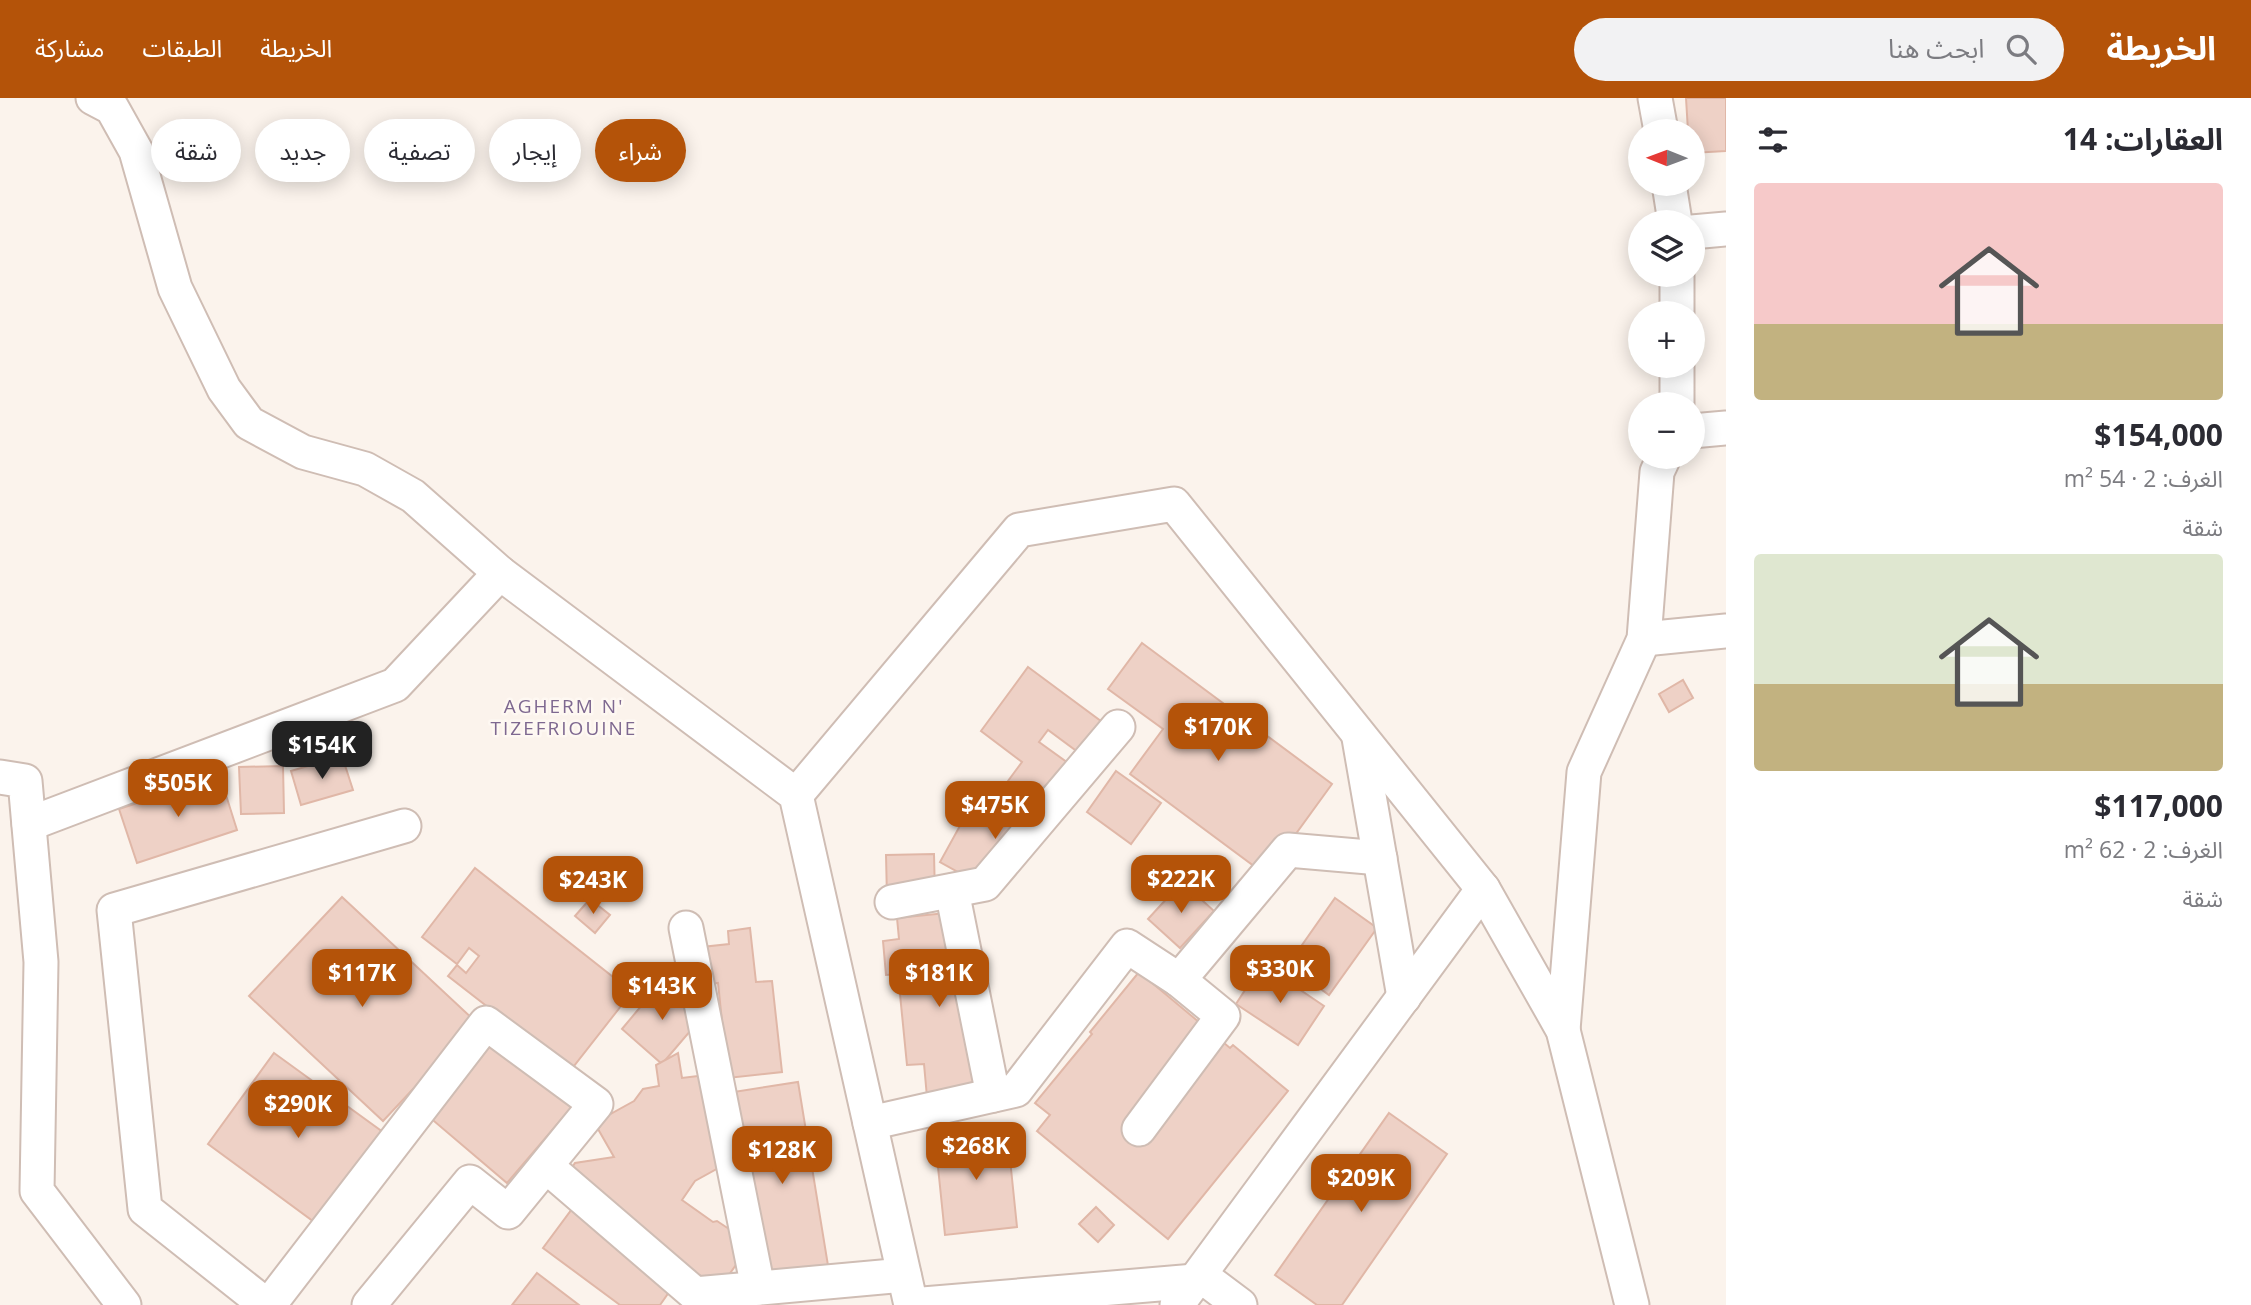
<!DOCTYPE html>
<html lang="ar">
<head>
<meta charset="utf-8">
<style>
  body { margin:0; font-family:"Open Sans","Noto Sans Arabic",sans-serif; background:#f2f2f3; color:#2b2b33; direction:rtl; height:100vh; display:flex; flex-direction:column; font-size:26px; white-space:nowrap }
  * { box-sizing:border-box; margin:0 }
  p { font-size:23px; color:#7c7c81 }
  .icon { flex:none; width:38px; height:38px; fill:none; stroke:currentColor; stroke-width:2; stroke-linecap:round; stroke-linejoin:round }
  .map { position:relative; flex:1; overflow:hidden; direction:ltr }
  .side { display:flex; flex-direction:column; background:#fff; width:525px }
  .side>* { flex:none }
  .top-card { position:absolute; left:21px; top:21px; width:665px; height:63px; direction:rtl; display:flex; gap:14px }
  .needle { width:46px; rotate:271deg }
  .fabs { position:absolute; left:1628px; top:21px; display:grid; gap:14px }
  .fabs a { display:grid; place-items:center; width:77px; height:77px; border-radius:50%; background:#fff; box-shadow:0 4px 18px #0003; font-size:35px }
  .price { position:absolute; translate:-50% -60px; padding:0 16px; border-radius:14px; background:#b45309; color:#fff; font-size:23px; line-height:46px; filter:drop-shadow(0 2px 4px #0008) }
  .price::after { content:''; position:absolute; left:50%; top:42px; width:21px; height:16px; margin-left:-10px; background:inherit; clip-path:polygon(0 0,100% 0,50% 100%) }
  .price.selected { background:#222; color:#fff }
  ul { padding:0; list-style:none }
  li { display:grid; align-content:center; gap:14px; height:371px; padding:0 28px }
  li span { display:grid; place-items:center; height:217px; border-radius:7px; color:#555 }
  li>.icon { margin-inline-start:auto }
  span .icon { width:126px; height:126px; fill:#fffc; stroke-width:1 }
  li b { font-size:30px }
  h2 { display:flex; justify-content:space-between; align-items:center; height:84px; padding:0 28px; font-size:30px }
  .chip { padding:0 24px; border-radius:32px; background:#fff; box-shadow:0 4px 18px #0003; font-size:24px; line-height:63px }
  .chip.selected { background:#b45309; color:#fff }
  header { display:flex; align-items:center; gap:42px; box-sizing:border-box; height:98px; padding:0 35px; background:#b45309; color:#fff }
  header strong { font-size:33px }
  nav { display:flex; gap:38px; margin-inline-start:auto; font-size:24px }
  .search { width:490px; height:63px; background:#f2f2f3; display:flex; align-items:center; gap:18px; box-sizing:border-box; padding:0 24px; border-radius:38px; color:#7c7c81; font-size:26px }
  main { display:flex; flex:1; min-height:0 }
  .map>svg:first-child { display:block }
</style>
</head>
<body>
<header>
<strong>الخريطة</strong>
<div class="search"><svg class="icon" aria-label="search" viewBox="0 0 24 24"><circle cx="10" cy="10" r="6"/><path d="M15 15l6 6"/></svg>ابحث هنا</div>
<nav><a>الخريطة</a><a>الطبقات</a><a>مشاركة</a></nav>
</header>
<main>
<section class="side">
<h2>العقارات: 14<svg class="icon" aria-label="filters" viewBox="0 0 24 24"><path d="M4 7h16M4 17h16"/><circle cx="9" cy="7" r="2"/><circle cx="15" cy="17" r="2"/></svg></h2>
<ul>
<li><span style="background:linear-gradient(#f6c9c9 65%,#c2b280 0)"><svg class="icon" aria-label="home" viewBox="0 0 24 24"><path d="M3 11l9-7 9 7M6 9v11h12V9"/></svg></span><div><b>$154,000</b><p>الغرف: 2 · 54 m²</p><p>شقة</p></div></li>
<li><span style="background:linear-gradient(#dfe7d0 60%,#c2b280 0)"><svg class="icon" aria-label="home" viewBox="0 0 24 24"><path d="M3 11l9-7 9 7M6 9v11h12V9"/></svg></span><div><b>$117,000</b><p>الغرف: 2 · 62 m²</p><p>شقة</p></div></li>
</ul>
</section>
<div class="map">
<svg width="1726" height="1207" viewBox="0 0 1726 1207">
  <rect width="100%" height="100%" fill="#fbf3ec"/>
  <g fill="#eed1c6" stroke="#e0b7a7" stroke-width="2">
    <polygon points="1686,0 1726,0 1726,53 1692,55 1692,33 1688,33"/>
    <polygon points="1142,545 1332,686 1266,777 1130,676 1163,631 1108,591"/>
    <polygon points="1028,569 1117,635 1094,666 1048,632 1039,644 1082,675 1052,716 1008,683 1022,664 981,633"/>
    <polygon points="1683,582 1693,600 1669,614 1659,596"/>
    <polygon points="342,658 353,692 301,707 291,673"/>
    <polygon points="283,668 284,715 241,716 239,669"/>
    <polygon points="1116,673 1161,705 1131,746 1087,714"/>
    <polygon points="220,678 237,732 137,765 119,711"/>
    <polygon points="977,697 1013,718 1023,699 1055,717 996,795 940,764"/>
    <polygon points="934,756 935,798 887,800 886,757"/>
    <polygon points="475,770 632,894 570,973 448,878 457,867 466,875 479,858 469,850 457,866 422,839"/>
    <polygon points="1182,784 1214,813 1180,850 1148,821"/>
    <polygon points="342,799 476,924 383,1023 249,898"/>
    <polygon points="1335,800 1377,830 1329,897 1288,867"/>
    <polygon points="590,801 610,817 595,835 575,818"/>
    <polygon points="966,813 985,1015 929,1021 924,966 907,967 898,876 886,877 883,843 899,841 897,820"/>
    <polygon points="750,830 756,884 772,883 782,974 728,980 718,885 688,889 702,849 729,846 728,833"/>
    <polygon points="1262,866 1324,908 1298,947 1236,906"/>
    <polygon points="1139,874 1230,950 1233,947 1288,993 1168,1141 1037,1033 1050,1017 1035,1005 1092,936 1090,934"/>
    <polygon points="662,883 703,918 662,966 622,931"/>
    <polygon points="492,941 572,1009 507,1085 428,1018"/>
    <polygon points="274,955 387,1037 321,1129 208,1046"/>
    <polygon points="678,955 682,980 698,978 705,973 731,1063 695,1083 682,1102 713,1124 717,1123 732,1133 738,1164 714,1198 563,1083 575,1065 614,1059 598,1031 607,1018 634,1003 643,991 659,988 656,967"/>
    <polygon points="798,984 832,1192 774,1202 752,1072 747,1072 721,996"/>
    <polygon points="1389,1015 1447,1056 1342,1207 1317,1207 1275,1177"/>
    <polygon points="1007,1032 1017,1129 945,1137 935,1040"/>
    <polygon points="1096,1109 1114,1127 1098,1144 1079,1126"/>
    <polygon points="572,1111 674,1187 660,1207 620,1207 543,1150"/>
    <polygon points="537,1175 579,1207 512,1207"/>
  </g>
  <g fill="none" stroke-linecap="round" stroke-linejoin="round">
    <g stroke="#cfbdb4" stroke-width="37">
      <g id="minor">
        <polyline points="93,0 112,10 136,53 175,190 224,291 249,325 303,354 365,371 413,398 500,475 796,697 911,1207"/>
        <polyline points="1655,0 1661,33"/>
        <polyline points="1669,86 1675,124"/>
        <polyline points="1692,134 1726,131"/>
        <polyline points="1677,215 1677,177"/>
        <polyline points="1677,306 1677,268"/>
        <polyline points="1692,333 1726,330"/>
        <polyline points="1644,541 1726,533"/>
        <polyline points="1359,640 1404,899"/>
        <polyline points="0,679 25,683 41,864 37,1093 124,1207"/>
        <polyline points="796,697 1019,432 1174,406 1483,791 1563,932 1632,1207"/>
        <polyline points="29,726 395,587 500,475"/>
        <polyline points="952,793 993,997"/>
        <polyline points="892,804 985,786 1118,629"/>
        <polyline points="686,830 758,1190"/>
        <polyline points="1563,932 1584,674 1644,541 1657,374 1664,359"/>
        <polyline points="870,1025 1016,992 1127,848 1179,882 1288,752 1380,760"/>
        <polyline points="1139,1031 1223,918 1179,882"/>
        <polyline points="546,1068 695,1196 904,1177"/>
        <polyline points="1200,1177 1240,1207"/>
        <polyline points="266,1207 145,1111 114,812 404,728"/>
        <polyline points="269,1207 486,925 596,1006 508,1114 470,1084 369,1207"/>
        <polyline points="911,1207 1195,1183"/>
        <polyline points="1177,1207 1483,791"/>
      </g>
    </g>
    <use href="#minor" stroke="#fff" stroke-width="33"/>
  </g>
  <g text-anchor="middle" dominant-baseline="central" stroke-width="5" stroke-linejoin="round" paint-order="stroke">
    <g font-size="19" letter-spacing="2" fill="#7e6890" stroke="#fef8f2">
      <text x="564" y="608">AGHERM N'<tspan x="564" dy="22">TIZEFRIOUINE</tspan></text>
    </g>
  </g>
</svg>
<div class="fabs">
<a><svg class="needle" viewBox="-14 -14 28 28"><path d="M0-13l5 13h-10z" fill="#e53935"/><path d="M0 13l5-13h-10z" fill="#7c7c81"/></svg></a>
<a><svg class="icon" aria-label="layers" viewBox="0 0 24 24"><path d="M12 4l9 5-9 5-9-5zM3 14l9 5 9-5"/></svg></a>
<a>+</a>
<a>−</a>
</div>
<b class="price" style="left:1218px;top:665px">$170K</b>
<b class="price selected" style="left:322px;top:683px">$154K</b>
<b class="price" style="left:178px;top:721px">$505K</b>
<b class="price" style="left:995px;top:743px">$475K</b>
<b class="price" style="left:1181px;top:817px">$222K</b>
<b class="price" style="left:593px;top:818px">$243K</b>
<b class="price" style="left:1280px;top:907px">$330K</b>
<b class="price" style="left:362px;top:911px">$117K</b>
<b class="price" style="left:939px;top:911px">$181K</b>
<b class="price" style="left:662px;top:924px">$143K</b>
<b class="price" style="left:298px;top:1042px">$290K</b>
<b class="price" style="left:976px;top:1084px">$268K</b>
<b class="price" style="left:782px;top:1088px">$128K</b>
<b class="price" style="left:1361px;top:1116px">$209K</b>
<div class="top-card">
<a class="chip selected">شراء</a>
<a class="chip">إيجار</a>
<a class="chip">تصفية</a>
<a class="chip">جديد</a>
<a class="chip">شقة</a>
</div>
</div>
</main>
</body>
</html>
